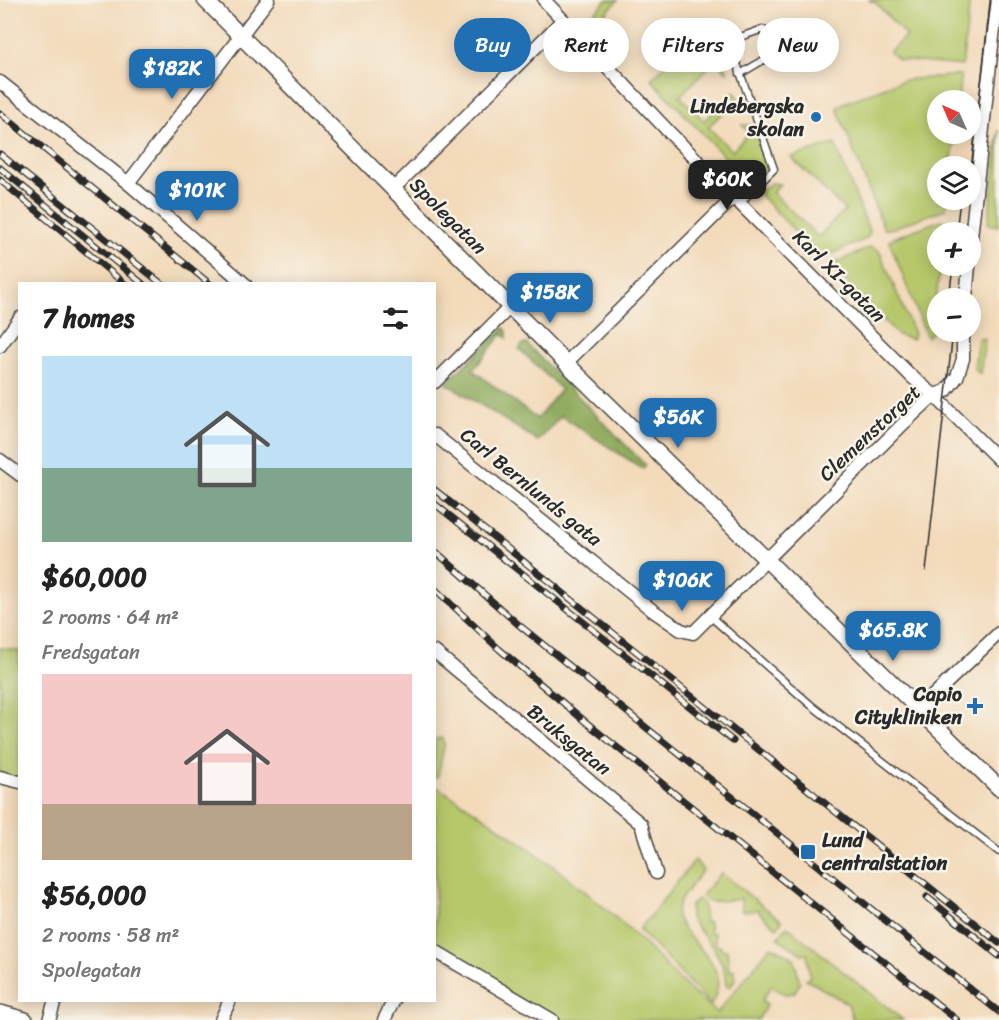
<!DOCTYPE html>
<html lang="en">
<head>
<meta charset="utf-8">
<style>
  body { margin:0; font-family:Sriracha,sans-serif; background:#f2f2f2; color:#222; height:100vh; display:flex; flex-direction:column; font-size:22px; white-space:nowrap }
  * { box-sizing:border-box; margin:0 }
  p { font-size:20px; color:#767676 }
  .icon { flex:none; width:33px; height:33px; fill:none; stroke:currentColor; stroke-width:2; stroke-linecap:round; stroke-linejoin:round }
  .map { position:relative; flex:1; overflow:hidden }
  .side { position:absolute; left:18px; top:282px; width:418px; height:720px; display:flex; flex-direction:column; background:#fff; border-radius:0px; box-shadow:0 3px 15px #0003 }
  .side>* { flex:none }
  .top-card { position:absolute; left:454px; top:18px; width:454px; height:54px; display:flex; gap:12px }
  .needle { width:39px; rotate:315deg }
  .controls { position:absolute; left:927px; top:90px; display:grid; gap:12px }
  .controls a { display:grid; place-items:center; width:54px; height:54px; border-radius:50%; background:#fff; box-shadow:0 3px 15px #0003; font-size:30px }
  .price { position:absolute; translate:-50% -51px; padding:0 14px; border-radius:12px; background:#1f6fb2; color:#fff; font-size:20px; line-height:39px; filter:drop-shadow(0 2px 3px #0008) }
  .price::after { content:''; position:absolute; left:50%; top:36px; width:18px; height:14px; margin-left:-9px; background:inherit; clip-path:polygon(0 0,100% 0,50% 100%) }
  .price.on { background:#222; color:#fff }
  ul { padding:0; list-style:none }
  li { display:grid; align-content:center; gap:12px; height:318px; padding:0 24px }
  li span { display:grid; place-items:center; height:186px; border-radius:0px; color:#555 }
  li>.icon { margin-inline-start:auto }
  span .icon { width:108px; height:108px; fill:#fffc; stroke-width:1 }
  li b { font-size:26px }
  h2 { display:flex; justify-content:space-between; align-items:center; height:72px; padding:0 24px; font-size:26px }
  .tag { padding:0 21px; border-radius:27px; background:#fff; box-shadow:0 3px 15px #0003; font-size:21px; line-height:54px }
  .tag.on { background:#1f6fb2; color:#fff }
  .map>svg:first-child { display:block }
</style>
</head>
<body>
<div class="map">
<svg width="999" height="1020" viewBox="0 0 999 1020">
  <rect width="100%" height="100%" fill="#f7f3e8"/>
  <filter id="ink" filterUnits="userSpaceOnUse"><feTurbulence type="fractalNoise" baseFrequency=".0167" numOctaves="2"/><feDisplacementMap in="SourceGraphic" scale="12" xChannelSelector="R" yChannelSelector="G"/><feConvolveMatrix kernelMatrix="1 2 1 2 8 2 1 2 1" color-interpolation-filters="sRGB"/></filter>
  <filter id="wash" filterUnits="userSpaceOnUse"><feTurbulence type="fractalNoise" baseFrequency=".008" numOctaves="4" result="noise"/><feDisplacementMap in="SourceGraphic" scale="24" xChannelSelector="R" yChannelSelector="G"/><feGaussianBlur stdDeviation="1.35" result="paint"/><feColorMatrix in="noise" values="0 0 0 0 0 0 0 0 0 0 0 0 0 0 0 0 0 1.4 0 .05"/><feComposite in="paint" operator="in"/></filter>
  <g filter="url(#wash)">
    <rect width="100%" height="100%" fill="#f3daba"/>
    <g fill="#b6c86b" stroke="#707a4b" stroke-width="1.5">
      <polygon points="607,0 618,0 596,24 590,17"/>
      <polygon points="868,0 970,0 962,66 899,60 889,52 906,36 876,3"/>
      <polygon points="712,21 723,51 727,72 715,61 680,96 704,121 735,92 744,109 735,101 708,127 732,151 749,133 742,125 753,125 767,166 749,183 651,79"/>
      <polygon points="961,75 958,100 938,100 938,134 955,134 951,166 938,166 938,200 947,200 946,209 890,229 884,229 837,108 844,103 904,80"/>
      <polygon points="999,130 999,214 998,226 988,224"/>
      <polygon points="835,144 870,233 866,239 825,257 811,248 760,195 761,191 771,183 780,184 772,192 818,237 845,210 791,157"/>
      <polygon points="941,220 945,222 944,232 938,232 938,266 940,266 932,332 927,337 889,241 893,238"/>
      <polygon points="871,247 879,251 882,257 914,334 912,339 898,335 833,268 837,262"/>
      <polygon points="978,338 985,339 980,374 974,369"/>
      <polygon points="0,648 19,651 19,782 0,777"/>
      <polygon points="443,738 444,746 438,776 435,778 435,739"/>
      <path d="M435 786C508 830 575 879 637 937 654 953 669 970 686 986 695 996 708 1003 717 1013L771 946 794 958 800 983 794 993 785 994 771 986 762 1001 767 1004 758 1020H552L435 951Z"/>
      <path d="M695 860 703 870 681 899 676 912C684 948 736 960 711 1005L639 930Z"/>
      <polygon points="721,873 782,921 777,928 760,913 759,910 742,911 741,899 710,902 701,896"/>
      <path d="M697 899 703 903 705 922H709L710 933H714L716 946H721L722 950H727L729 971 734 970 735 980 730 987 726 986C725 955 707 942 690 918V907Z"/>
      <polygon points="787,926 903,1020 853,1020 848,1004 806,979 810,977 807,954 802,954 778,938"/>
    </g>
    <polygon fill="#90ac5f" stroke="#5e6c45" stroke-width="1.5" points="504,328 507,331 507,338 502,334 473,370 537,419 561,389 519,349 523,344 527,344 645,465 643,469 561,416 538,441 446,383"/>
  </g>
  <g filter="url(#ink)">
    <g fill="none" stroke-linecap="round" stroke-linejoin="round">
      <g stroke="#494540" stroke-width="9">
        <g id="service">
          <polyline points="740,203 774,169 729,41 763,29 772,55 740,74"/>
          <polyline points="711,617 811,705 999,852"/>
        </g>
      </g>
      <g stroke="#494540" stroke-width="15">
        <g id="minor">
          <polyline points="544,0 669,132 912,377 934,395 999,460"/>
          <polyline points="0,82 128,183 245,284"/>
          <polyline points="128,183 268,0"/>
          <polyline points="392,190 563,20"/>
          <polyline points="970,247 997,0"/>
          <polyline points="966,298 969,266"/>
          <polyline points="0,346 20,318"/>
          <polyline points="566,363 734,197"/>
          <polyline points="435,382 510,307"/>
          <polyline points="435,435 652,610 681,630 693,633 904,423 934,395 946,391 957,377 963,359 963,332"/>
          <polyline points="0,460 20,475"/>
          <polyline points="435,652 641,824 656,873"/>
          <polyline points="919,709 999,633"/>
          <polyline points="0,777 20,782"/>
          <polyline points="435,951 552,1020"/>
          <polyline points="49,1020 55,1000"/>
          <polyline points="221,1020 230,1000"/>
          <polyline points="384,1020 394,1000"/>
        </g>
      </g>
      <g stroke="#494540" stroke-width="18">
        <g id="tertiary">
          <polyline points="205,0 566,363 999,788"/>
          <polyline points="0,1013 25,1020"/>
        </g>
      </g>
      <use href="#service" stroke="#fff" stroke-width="6"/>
      <use href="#minor" stroke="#fff" stroke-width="12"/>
      <use href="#tertiary" stroke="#fff" stroke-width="15"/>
      <g stroke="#2b2b2b" stroke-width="1.5">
        <polyline points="970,178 991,0"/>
        <polyline points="956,232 960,200"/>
        <polyline points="949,298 953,266"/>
        <polyline points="926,571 953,332"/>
      </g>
      <g stroke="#2b2b2b" stroke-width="7">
        <g id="rail">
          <polyline points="0,113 210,284"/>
          <polyline points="0,154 162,284"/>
          <polyline points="0,168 143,284"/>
          <polyline points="0,180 125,284"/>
          <polyline points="435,490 999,943"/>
          <polyline points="435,504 733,741"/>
          <polyline points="435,551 519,625 999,1012"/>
          <polyline points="435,589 499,649 593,728 957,1020"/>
          <polyline points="927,897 999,956"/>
        </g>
      </g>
      <use href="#rail" stroke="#f7f3e8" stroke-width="4.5" stroke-dasharray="14" stroke-linecap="butt"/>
    </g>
  </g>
  <g fill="#1f6fb2" stroke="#f7f3e8" stroke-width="2">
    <circle cx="816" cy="117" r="6"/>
    <path d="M972 697h6v6h6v6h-6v6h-6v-6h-6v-6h6z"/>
    <rect x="800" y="844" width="16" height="16" rx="3"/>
  </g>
  <g text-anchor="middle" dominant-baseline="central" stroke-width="5" stroke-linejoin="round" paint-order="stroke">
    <g font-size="20" font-weight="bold" fill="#2b2b2b" stroke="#f7f3e8" text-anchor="end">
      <text x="804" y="106">Lindebergska<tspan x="804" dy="23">skolan</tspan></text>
      <text x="962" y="694">Capio<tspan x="962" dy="23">Citykliniken</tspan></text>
      <text x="822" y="840" text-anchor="start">Lund<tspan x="822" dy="23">centralstation</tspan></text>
    </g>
    <g font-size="20" fill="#2b2b2b" stroke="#f7f3e8">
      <text transform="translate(448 216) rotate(45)">Spolegatan</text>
      <text transform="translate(839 276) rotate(45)">Karl XI-gatan</text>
      <text transform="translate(870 433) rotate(-43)">Clemenstorget</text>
      <text transform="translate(531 487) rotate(39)">Carl Bernlunds gata</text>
      <text transform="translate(569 740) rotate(39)">Bruksgatan</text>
    </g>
  </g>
</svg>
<div class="controls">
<a><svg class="needle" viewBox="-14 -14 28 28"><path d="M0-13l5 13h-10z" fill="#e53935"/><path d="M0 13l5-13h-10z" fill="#767676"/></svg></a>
<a><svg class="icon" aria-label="layers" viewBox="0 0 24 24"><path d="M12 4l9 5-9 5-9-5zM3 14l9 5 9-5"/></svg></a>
<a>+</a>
<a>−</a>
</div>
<b class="price" style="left:172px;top:100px">$182K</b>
<b class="price on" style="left:727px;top:211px">$60K</b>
<b class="price" style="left:197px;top:222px">$101K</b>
<b class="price" style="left:550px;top:324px">$158K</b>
<b class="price" style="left:678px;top:449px">$56K</b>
<b class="price" style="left:682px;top:612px">$106K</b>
<b class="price" style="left:893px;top:662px">$65.8K</b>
<div class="top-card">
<a class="tag on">Buy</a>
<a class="tag">Rent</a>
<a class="tag">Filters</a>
<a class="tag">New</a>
</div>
<section class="side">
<h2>7 homes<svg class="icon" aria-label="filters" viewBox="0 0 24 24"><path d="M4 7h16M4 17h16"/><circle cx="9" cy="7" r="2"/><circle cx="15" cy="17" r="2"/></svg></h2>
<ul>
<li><span style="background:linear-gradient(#bfe0f5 60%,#7fa58c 0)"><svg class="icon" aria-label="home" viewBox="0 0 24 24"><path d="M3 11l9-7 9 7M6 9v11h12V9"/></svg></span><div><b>$60,000</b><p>2 rooms · 64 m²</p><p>Fredsgatan</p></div></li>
<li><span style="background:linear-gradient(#f6c9c9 70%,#b9a48a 0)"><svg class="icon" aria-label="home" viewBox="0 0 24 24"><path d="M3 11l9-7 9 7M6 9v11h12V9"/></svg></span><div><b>$56,000</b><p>2 rooms · 58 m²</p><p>Spolegatan</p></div></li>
</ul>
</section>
</div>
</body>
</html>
